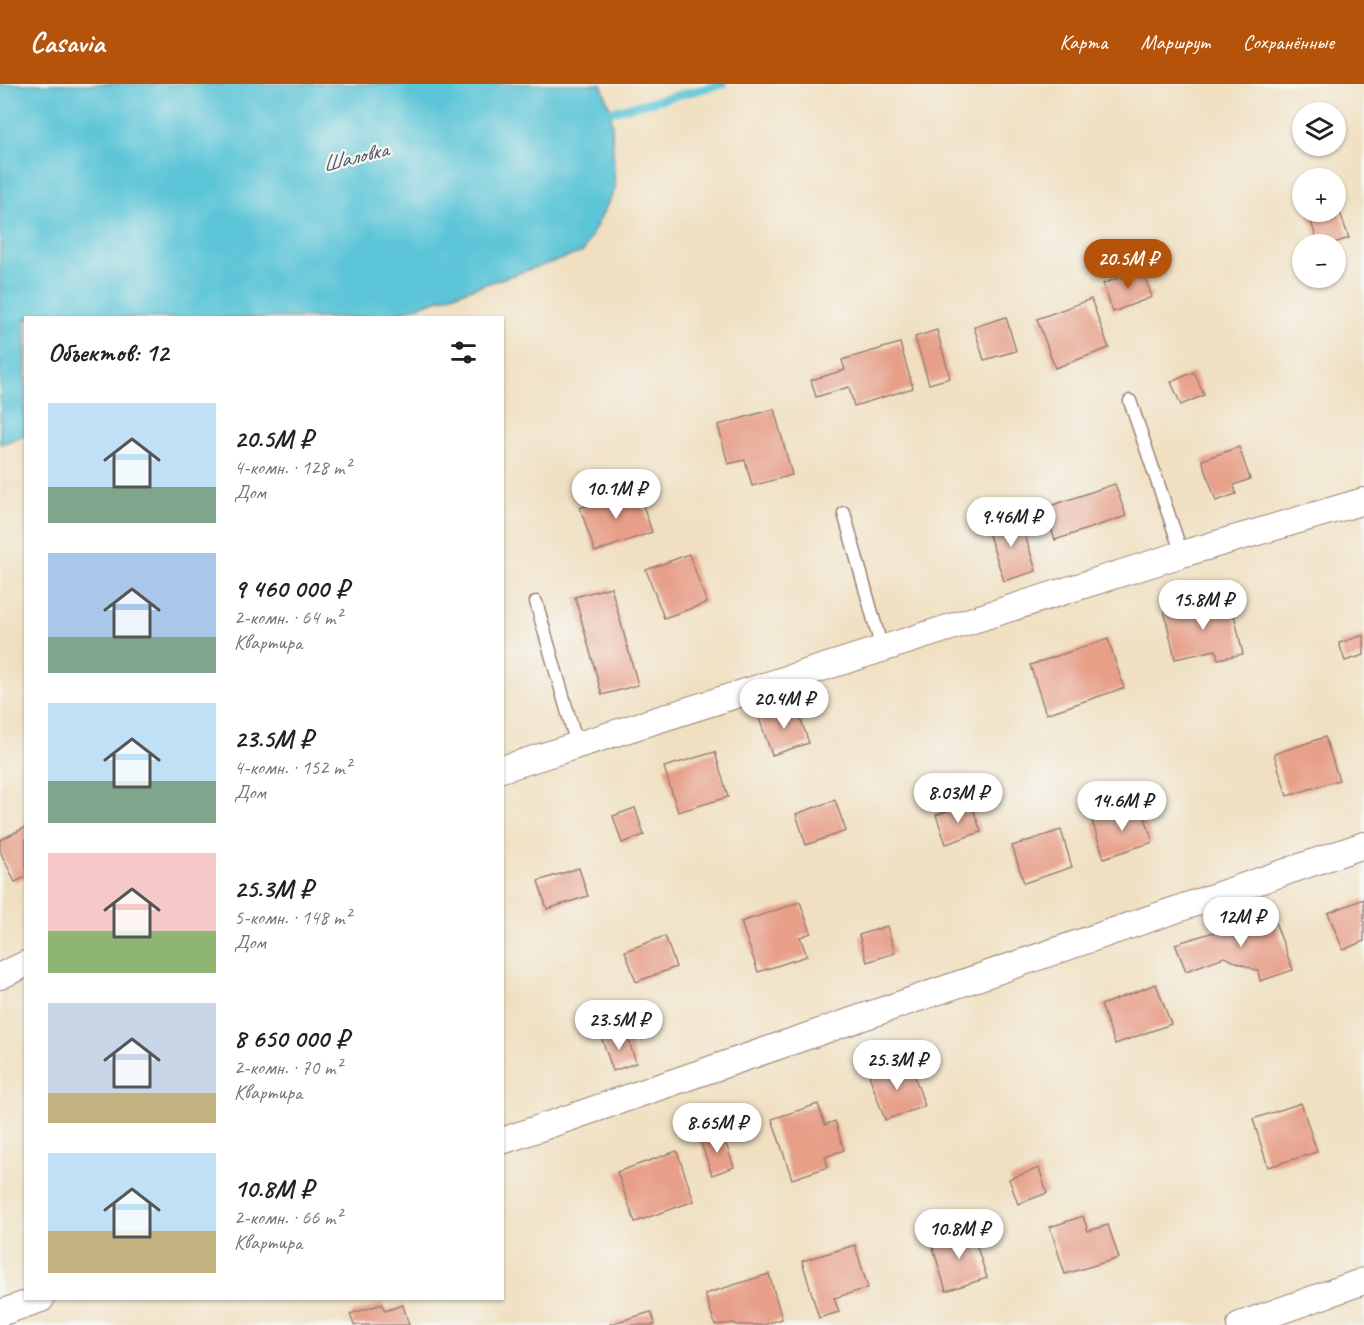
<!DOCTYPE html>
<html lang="ru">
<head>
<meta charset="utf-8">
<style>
  body { margin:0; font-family:Caveat,sans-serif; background:#f2f2f2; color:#222; height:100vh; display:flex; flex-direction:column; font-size:22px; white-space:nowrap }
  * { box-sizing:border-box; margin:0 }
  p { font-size:20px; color:#767676 }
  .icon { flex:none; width:33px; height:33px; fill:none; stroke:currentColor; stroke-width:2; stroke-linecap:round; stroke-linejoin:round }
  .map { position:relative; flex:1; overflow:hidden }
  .sheet { position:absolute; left:24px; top:232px; width:480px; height:984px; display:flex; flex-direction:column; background:#fff; border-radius:0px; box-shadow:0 2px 4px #0004 }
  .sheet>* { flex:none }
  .tools { position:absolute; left:1292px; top:18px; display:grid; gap:12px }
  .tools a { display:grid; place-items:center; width:54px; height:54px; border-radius:50%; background:#fff; box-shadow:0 2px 4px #0004; font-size:30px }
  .price { position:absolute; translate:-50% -51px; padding:0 14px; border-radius:21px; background:#fff; color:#222; font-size:20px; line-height:39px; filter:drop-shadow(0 2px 3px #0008) }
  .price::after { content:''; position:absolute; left:50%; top:36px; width:18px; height:14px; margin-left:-9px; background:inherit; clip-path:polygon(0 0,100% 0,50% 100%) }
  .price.on { background:#b45309; color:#fff }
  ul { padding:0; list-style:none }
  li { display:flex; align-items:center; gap:18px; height:150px; padding:0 24px }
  li span { display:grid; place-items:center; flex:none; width:168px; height:120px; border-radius:0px; color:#555 }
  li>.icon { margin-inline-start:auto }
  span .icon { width:72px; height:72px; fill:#fffc; stroke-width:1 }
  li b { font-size:26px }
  h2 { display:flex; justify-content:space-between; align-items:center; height:72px; padding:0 24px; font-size:26px }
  header { display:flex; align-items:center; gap:36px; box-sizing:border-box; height:84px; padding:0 30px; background:#b45309; color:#fff }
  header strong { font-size:28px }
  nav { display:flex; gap:33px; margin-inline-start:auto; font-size:21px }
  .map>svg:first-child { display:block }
</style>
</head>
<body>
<header>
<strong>Casavia</strong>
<nav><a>Карта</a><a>Маршрут</a><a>Сохранённые</a></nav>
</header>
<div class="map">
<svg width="1364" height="1241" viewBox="0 0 1364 1241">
  <rect width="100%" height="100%" fill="#f6f6f2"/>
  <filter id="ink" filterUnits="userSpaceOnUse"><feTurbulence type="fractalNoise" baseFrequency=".0167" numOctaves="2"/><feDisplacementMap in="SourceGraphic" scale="12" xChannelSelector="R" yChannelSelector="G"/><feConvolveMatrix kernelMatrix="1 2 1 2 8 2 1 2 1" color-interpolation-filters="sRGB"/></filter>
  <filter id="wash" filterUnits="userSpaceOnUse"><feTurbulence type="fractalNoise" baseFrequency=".008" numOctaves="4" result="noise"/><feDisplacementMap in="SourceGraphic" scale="24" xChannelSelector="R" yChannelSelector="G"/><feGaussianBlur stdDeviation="1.35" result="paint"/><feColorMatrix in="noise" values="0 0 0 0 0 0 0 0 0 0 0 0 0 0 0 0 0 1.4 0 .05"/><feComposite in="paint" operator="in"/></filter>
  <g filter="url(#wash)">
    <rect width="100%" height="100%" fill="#f0e0c1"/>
    <polygon fill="#5cc5d7" stroke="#537281" stroke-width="1.5" points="0,0 601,0 611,27 615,105 583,168 382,234 26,234 25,352 0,360"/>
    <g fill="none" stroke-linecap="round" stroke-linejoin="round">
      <polyline stroke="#5cc5d7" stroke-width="8" points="601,30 723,0"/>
    </g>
    <g id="blocks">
      <g fill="#e79f88">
        <polygon points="1337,120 1349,154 1331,160 1319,160 1308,130 1316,128 1335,128 1335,121"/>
        <polygon points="1142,185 1152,213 1113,228 1103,200"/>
        <polygon points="1091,215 1109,264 1055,284 1037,235"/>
        <polygon points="1006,233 1016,267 984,276 974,243"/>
        <polygon points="937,246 950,294 929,300 915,253"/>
        <polygon points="900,259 913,304 854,322 849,303 816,313 811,296 845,286 842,276"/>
        <polygon points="1194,288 1204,311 1181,321 1171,298"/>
        <polygon points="774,325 792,391 752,402 745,376 728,380 718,341"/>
        <polygon points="1239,363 1250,395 1234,401 1236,410 1216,417 1202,376"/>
        <polygon points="1115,400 1126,432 1055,456 1044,424"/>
        <polygon points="637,404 652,448 595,468 580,424"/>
        <polygon points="1019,431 1036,487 1004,497 986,442"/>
        <polygon points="689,470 707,519 664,534 646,486"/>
        <polygon points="611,503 638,601 602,611 575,513"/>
        <polygon points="1211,515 1215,530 1233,526 1243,570 1218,575 1216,566 1175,575 1164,526"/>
        <polygon points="1364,551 1364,571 1345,577 1339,559"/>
        <polygon points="1108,555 1124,604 1046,630 1030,581"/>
        <polygon points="796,621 809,659 772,671 759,634"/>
        <polygon points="1325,653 1339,696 1287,712 1274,670"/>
        <polygon points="715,668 728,713 678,728 664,683"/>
        <polygon points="835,716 846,747 806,761 796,730"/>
        <polygon points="971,719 981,748 946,760 936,731"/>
        <polygon points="1141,721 1153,758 1104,774 1092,737"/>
        <polygon points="635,724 644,751 622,759 613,732"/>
        <polygon points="26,743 26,793 15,798 0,767 0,756"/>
        <polygon points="1061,746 1072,783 1024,799 1012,762"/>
        <polygon points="579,784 588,812 547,825 538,797"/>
        <polygon points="1364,815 1364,857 1343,866 1328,829"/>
        <polygon points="800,818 811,849 800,853 807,872 758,888 741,838"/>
        <polygon points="1272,830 1293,886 1260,897 1258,887 1224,873 1186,887 1175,860"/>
        <polygon points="887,842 895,869 867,878 859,851"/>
        <polygon points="665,852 676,883 636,898 625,867"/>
        <polygon points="1156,900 1171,940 1115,960 1101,921"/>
        <polygon points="626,947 636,979 613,987 602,955"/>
        <polygon points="909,977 925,1022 885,1036 869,991"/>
        <polygon points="1301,1019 1317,1068 1268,1083 1253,1035"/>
        <polygon points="818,1020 825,1041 835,1037 844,1066 825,1073 828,1083 792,1095 772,1035"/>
        <polygon points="722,1048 734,1083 712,1091 700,1056"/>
        <polygon points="677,1067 694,1117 635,1138 617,1088"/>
        <polygon points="1039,1084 1047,1109 1018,1120 1009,1095"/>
        <polygon points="1083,1132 1088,1147 1108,1141 1119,1174 1065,1190 1050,1143"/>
        <polygon points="971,1144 987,1194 946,1207 931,1157"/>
        <polygon points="855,1161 868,1204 834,1214 839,1228 819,1234 802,1177"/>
        <polygon points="769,1190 782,1235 763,1241 736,1241 735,1239 715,1241 705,1210"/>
        <polygon points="382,1220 385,1227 403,1221 409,1241 354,1241 350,1230"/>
        <polygon points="651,1228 655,1241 610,1241 610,1240"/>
      </g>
    </g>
  </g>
  <g filter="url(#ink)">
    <use href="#blocks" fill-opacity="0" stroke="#9d8076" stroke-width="1.5"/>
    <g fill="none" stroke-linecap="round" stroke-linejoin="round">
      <g stroke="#9d8076" stroke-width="15">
        <g id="lane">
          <polyline points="1130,317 1182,470"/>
          <polyline points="844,429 882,565"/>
          <polyline points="536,518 577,661"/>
        </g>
      </g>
      <g stroke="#9d8076" stroke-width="28">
        <g id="street">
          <polyline points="502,685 1182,470 1364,417"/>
          <polyline points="0,892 26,880"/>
          <polyline points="502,1057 1364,761"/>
          <polyline points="0,1229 41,1215"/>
          <polyline points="1240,1241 1364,1197"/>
        </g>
      </g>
      <use href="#lane" stroke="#fff" stroke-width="12"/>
      <use href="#street" stroke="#fff" stroke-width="26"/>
    </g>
  </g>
  <g text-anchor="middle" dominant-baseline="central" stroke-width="4.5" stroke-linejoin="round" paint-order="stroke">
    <g font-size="22" font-style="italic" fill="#505967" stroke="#f6f6f2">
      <text transform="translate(355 73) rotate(-14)">Шаловка</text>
    </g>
  </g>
</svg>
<div class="tools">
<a><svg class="icon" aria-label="layers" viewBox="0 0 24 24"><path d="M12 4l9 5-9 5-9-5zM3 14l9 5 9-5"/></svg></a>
<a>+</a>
<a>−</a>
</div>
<b class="price on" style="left:1128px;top:206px">20.5M ₽</b>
<b class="price" style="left:616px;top:436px">10.1M ₽</b>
<b class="price" style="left:1011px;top:464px">9.46M ₽</b>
<b class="price" style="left:1203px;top:547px">15.8M ₽</b>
<b class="price" style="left:784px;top:646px">20.4M ₽</b>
<b class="price" style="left:958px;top:740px">8.03M ₽</b>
<b class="price" style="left:1122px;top:748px">14.6M ₽</b>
<b class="price" style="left:1241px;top:864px">12M ₽</b>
<b class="price" style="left:619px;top:967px">23.5M ₽</b>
<b class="price" style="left:897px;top:1007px">25.3M ₽</b>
<b class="price" style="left:717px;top:1070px">8.65M ₽</b>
<b class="price" style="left:959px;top:1176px">10.8M ₽</b>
<section class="sheet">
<h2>Объектов: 12<svg class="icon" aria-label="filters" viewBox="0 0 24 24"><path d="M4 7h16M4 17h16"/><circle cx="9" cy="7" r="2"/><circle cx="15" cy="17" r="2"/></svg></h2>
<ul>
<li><span style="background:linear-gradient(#bfe0f5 70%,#7fa58c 0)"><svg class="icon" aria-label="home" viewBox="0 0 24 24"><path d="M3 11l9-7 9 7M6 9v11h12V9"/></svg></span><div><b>20.5M ₽</b><p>4-комн. · 128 m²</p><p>Дом</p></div></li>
<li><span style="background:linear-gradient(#a9c7e8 70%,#7fa58c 0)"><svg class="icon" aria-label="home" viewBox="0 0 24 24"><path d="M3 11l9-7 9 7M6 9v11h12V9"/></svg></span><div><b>9 460 000 ₽</b><p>2-комн. · 64 m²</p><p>Квартира</p></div></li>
<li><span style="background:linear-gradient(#bfe0f5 65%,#7fa58c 0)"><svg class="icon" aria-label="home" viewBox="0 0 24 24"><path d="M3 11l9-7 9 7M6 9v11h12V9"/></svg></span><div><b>23.5M ₽</b><p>4-комн. · 152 m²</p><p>Дом</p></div></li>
<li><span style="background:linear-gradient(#f6c9c9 65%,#8fb573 0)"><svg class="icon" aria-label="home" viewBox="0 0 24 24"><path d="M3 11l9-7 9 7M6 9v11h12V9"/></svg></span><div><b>25.3M ₽</b><p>5-комн. · 148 m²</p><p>Дом</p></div></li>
<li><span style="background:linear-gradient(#c9d6e8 75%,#c2b280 0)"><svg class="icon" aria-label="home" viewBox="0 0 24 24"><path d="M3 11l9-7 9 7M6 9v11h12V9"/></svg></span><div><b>8 650 000 ₽</b><p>2-комн. · 70 m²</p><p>Квартира</p></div></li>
<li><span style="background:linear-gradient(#bfe0f5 65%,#c2b280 0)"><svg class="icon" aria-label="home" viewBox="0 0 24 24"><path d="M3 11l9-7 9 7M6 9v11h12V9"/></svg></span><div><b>10.8M ₽</b><p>2-комн. · 66 m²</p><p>Квартира</p></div></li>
</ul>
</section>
</div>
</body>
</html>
